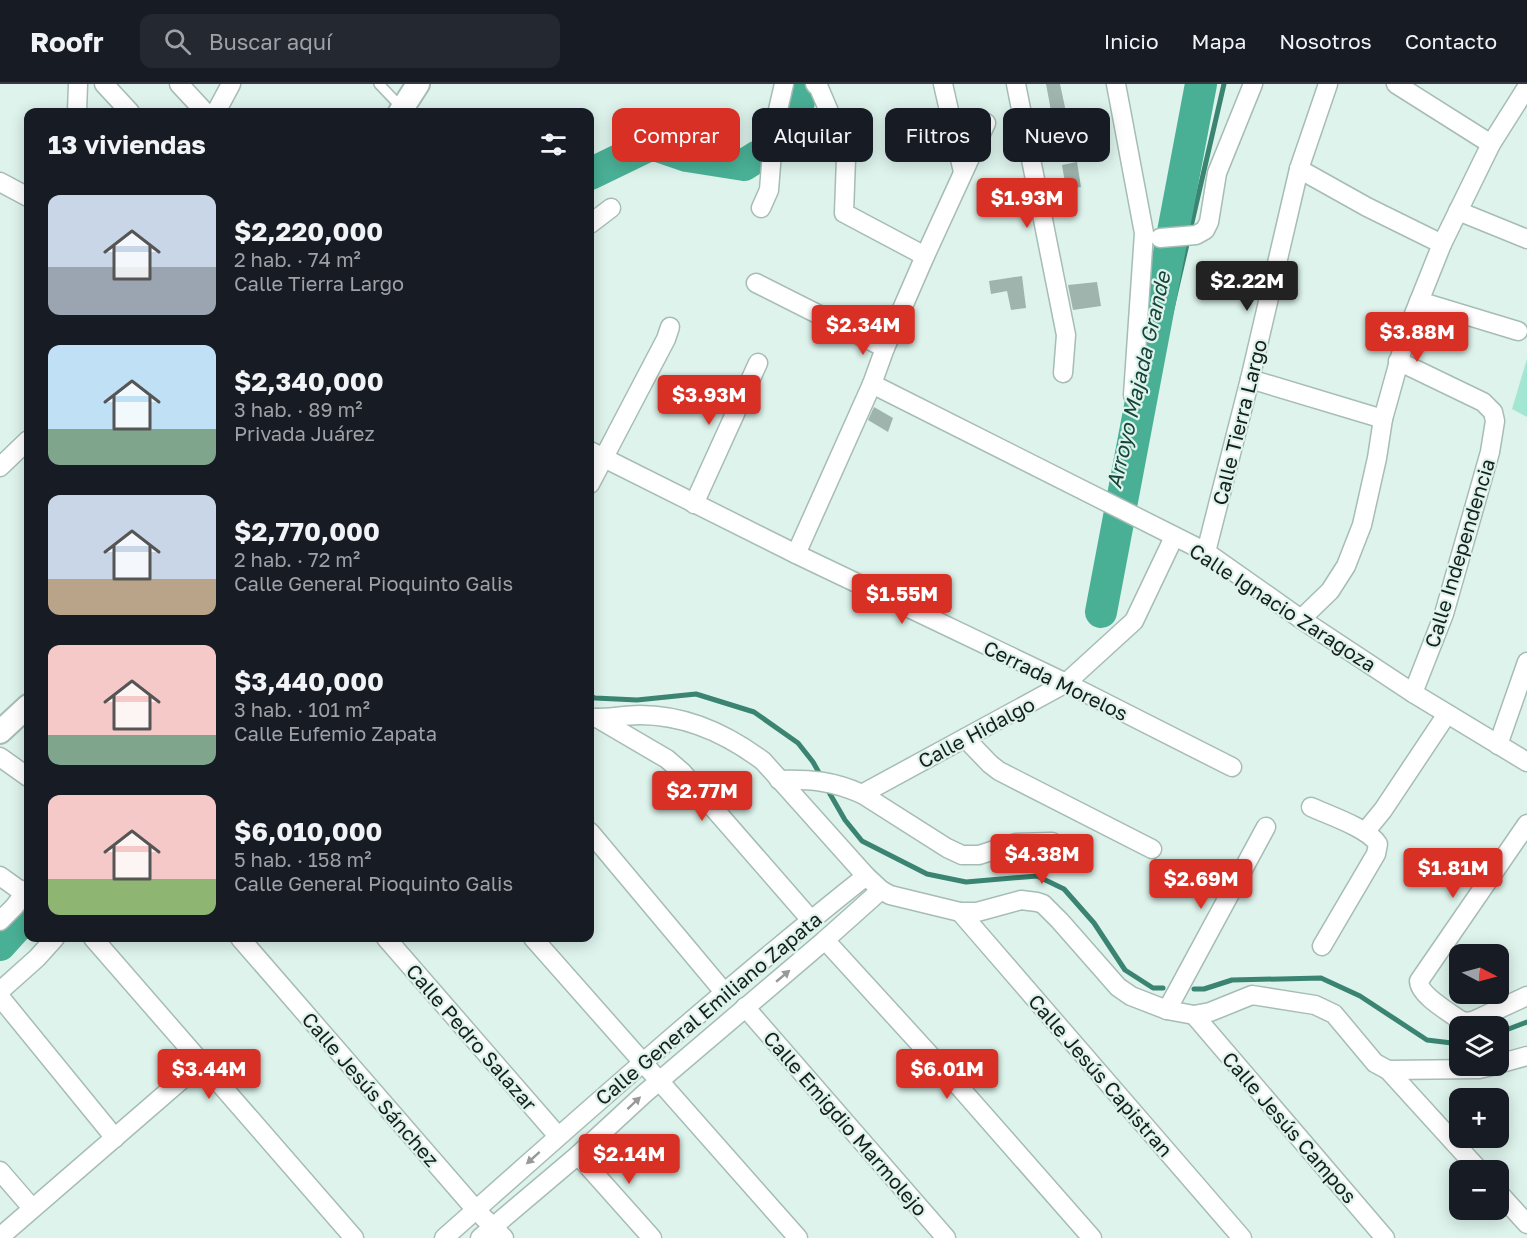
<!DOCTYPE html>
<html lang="es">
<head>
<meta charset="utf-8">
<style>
  body { margin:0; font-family:"Golos Text",sans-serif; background:#242831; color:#f1f3f6; height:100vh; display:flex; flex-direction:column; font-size:22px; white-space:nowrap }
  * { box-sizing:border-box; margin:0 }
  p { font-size:20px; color:#9ea1a6 }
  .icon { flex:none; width:33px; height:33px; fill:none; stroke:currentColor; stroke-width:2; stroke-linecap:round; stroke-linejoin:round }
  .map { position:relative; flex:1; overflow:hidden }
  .side { position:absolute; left:24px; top:24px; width:570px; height:834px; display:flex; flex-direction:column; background:#171b24; border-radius:12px; box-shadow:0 3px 15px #0003 }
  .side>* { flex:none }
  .guide { position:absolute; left:612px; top:24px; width:570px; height:54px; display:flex; gap:12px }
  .needle { width:39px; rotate:96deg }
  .tools { position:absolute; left:1449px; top:860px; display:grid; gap:12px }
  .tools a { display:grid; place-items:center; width:60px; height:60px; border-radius:12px; background:#171b24; box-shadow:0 3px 15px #0003; font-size:30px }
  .price { position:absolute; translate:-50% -51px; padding:0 14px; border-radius:6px; background:#d93025; color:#fff; font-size:20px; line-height:39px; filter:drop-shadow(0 2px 3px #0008) }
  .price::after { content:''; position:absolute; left:50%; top:36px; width:18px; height:14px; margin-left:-9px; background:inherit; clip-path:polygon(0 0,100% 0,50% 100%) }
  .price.selected { background:#222; color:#fff }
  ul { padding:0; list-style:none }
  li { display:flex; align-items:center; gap:18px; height:150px; padding:0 24px }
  li span { display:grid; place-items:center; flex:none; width:168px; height:120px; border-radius:12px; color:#555 }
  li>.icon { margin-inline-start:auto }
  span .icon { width:72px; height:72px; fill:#fffc; stroke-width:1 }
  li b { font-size:26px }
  h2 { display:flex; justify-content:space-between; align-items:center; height:72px; padding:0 24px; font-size:26px }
  .tag { padding:0 21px; border-radius:12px; background:#171b24; box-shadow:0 3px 15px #0003; font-size:21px; line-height:54px }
  .tag.selected { background:#d93025; color:#fff }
  header { display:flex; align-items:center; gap:36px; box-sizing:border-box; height:84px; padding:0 30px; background:#171b24; border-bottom:2px solid #363941 }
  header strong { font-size:28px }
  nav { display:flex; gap:33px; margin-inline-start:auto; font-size:21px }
  .search { width:420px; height:54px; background:#242831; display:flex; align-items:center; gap:15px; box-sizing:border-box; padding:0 21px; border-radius:12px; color:#9ea1a6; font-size:22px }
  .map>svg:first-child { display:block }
</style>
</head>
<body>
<header>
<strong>Roofr</strong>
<div class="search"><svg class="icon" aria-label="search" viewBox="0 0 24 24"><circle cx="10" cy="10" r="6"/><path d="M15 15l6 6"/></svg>Buscar aquí</div>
<nav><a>Inicio</a><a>Mapa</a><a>Nosotros</a><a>Contacto</a></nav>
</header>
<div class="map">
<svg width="1527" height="1154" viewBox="0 0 1527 1154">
  <rect width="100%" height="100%" fill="#ddf3ec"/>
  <polygon fill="#a3e7d2" points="1527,275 1527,333 1512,325"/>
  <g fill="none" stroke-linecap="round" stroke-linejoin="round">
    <g stroke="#3a8471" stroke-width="5">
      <polyline points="1190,147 1224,0"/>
      <polyline points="1101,528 1188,156"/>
      <polyline points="590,612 595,614 637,616 696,610 754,628 798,659 813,678 822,694"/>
      <polyline points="826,703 845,736 862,757 927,790 966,798 1037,792 1064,805 1094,839 1125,886 1153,904 1163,904"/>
      <polyline points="1194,905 1204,905 1232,896 1321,894 1360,912 1427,956 1460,960"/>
      <polyline points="1498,949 1527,938"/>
    </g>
    <g stroke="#49b096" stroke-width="32">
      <polyline points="787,55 789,54 799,18 800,3"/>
      <polyline points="590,90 652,60 687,72 744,81 758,72"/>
      <polyline points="1101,528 1201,0"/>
      <polyline points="0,861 28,830"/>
    </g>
  </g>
  <g fill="#9fb4ad">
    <polygon points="1046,0 1060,0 1069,42 1054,43"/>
    <polygon points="1077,78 1081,103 1066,105 1062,81"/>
    <polygon points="1022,192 1026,224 1011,226 1007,207 991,210 989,197"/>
    <polygon points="1097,198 1101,222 1073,226 1068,201"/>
    <polygon points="874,323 893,334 888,348 868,336"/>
  </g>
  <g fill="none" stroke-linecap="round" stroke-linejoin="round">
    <g stroke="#a6bcb4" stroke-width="12">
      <polyline id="service" points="379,0 401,23"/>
    </g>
    <g stroke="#a6bcb4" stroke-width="21">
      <g id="minor">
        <polyline points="104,0 130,28"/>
        <polyline points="179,0 205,28"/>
        <polyline points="815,0 819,4 833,37 845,43 847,47 844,129 925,172"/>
        <polyline points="943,0 963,88"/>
        <polyline points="1016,0 1066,251 1063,289"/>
        <polyline points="1116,0 1144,149 1133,311"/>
        <polyline points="1396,0 1491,60"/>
        <polyline points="77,28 78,0"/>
        <polyline points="216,28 231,0"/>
        <polyline points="1299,85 1367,123 1442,160"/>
        <polyline points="0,98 28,113"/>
        <polyline points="761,124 769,106 774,43 784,0"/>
        <polyline points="1458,127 1527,155"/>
        <polyline points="590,140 611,124"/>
        <polyline points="1160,154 1196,151 1205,146 1209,138 1217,89 1253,0"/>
        <polyline points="756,199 885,264"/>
        <polyline points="1419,217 1518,247"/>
        <polyline points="1398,277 1483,318 1493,328 1495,337 1490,368 1444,530 1413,609"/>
        <polyline points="1250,295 1383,335"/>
        <polyline points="872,300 1206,468 1301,535 1413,609 1527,678"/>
        <polyline points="590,367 796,470 1066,599 1232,683"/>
        <polyline points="0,383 28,356"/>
        <polyline points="590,400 666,255 670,243"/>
        <polyline points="694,420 758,279"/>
        <polyline points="1206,468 1250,295 1299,85 1328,0"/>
        <polyline points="796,470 872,300 885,264 925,172 986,39"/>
        <polyline points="1301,535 1330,507 1346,482 1362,441 1377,374 1383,335 1408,245 1442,160 1491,60 1527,3"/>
        <path d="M590 634C606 635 623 631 640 631 686 631 727 650 763 677L866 792 881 806 890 811 960 828H977L1021 816 1037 818 1043 820 1060 837 1118 903 1131 912 1167 926 1194 931 1210 928 1252 911 1315 921 1334 930 1375 979 1388 986 1479 985 1496 981"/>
        <polyline points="597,634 667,675 682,688 811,836"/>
        <polyline points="965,654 990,680 999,687 1152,765"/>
        <polyline points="1498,661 1527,578"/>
        <polyline points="0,673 28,693"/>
        <path d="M779 696C811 695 833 697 862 710L1066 599 1134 537 1174 453"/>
        <polyline points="862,710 947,764 962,771 979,771 1016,759 1052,758"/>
        <path d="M1311 723C1328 731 1368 744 1378 760L1376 770 1322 862"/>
        <path d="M1527 740 1419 897C1419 911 1449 928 1460 936L1466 938 1473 937 1527 912"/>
        <polyline points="590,748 724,908"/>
        <polyline points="1365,748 1383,726 1447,630"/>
        <polyline points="0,792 28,812"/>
        <polyline points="960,828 1242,1154"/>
        <polyline points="0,837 14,823 28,805"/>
        <polyline points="93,854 354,1154"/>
        <polyline points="240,854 476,1126 504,1154"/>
        <polyline points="386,854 558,1052"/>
        <polyline points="533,854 798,1154"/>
        <polyline points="825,856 962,1006 1092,1154"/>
        <polyline points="0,907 37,874 55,854"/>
        <polyline points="0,913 115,1054"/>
        <polyline points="745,923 946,1154"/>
        <polyline points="1167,926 1266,743"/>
        <polyline points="1194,931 1385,1154"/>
        <polyline points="1498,980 1527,972"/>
        <polyline points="1388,986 1479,1086"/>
        <polyline points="578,1071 652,1154"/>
        <polyline points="0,1087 32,1124"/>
        <polyline points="1498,1108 1527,1140"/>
        <polyline points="0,1153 201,979"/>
        <path d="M444 1154C583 1031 721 907 866 792"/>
        <polyline points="480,1154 578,1071 644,1010 825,856 881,806"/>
      </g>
    </g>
    <g stroke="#a6bcb4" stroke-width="26">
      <g id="tertiary">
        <polyline points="400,28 418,0"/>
        <polyline points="0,648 28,622"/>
      </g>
    </g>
    <use href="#service" stroke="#fff" stroke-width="9"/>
    <use href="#minor" stroke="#fff" stroke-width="18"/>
    <use href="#tertiary" stroke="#fff" stroke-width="22"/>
  </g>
  <defs><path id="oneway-solid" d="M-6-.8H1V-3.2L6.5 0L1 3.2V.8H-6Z" transform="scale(1.5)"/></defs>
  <g fill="#979a99">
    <use href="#oneway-solid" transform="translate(783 892) rotate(-40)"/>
    <use href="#oneway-solid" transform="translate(634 1019) rotate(-43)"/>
    <use href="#oneway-solid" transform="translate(533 1074) rotate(138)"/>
  </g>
  <g text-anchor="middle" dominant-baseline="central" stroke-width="4.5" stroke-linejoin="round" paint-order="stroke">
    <g font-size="20" fill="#171f1c" stroke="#ddf3ec">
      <text transform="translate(1239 338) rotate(-76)">Calle Tierra Largo</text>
      <text transform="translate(1459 469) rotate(-73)">Calle Independencia</text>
      <text transform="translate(1283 523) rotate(33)">Calle Ignacio Zaragoza</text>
      <text transform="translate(1056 596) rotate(26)">Cerrada Morelos</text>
      <text transform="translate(976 648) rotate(-28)">Calle Hidalgo</text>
      <text transform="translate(708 924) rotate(-40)">Calle General Emiliano Zapata</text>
      <text transform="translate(472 953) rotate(49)">Calle Pedro Salazar</text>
      <text transform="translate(1101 991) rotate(49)">Calle Jesús Capistran</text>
      <text transform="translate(371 1005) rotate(49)">Calle Jesús Sánchez</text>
      <text transform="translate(846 1039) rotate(49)">Calle Emigdio Marmolejo</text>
      <text transform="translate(1290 1043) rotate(49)">Calle Jesús Campos</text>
    </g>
    <g font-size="21" font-style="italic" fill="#174438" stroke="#ddf3ec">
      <text transform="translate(1138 296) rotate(-77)">Arroyo Majada Grande</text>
    </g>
  </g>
</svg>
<div class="tools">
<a><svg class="needle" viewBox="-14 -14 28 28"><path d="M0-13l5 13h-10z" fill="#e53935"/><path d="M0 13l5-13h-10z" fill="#9ea1a6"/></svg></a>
<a><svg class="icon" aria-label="layers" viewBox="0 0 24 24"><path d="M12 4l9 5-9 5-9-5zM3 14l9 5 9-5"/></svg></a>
<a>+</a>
<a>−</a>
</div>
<b class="price" style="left:1027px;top:145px">$1.93M</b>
<b class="price selected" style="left:1247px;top:228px">$2.22M</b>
<b class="price" style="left:863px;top:272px">$2.34M</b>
<b class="price" style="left:1417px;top:279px">$3.88M</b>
<b class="price" style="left:709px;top:342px">$3.93M</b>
<b class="price" style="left:902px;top:541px">$1.55M</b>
<b class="price" style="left:702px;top:738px">$2.77M</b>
<b class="price" style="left:1042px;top:801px">$4.38M</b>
<b class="price" style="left:1453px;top:815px">$1.81M</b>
<b class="price" style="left:1201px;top:826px">$2.69M</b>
<b class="price" style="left:209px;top:1016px">$3.44M</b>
<b class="price" style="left:947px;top:1016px">$6.01M</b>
<b class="price" style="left:629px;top:1101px">$2.14M</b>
<div class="guide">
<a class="tag selected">Comprar</a>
<a class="tag">Alquilar</a>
<a class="tag">Filtros</a>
<a class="tag">Nuevo</a>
</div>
<section class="side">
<h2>13 viviendas<svg class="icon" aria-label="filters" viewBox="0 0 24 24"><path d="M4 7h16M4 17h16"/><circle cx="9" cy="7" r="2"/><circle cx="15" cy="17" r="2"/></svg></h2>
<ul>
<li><span style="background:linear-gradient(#c9d6e8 60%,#9aa5b1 0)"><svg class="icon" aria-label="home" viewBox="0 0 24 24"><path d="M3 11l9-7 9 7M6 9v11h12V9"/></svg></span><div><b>$2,220,000</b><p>2 hab. · 74 m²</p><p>Calle Tierra Largo</p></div></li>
<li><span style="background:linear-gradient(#bfe0f5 70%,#7fa58c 0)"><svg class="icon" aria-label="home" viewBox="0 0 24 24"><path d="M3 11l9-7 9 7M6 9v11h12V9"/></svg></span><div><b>$2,340,000</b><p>3 hab. · 89 m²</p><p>Privada Juárez</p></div></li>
<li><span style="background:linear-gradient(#c9d6e8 70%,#b9a48a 0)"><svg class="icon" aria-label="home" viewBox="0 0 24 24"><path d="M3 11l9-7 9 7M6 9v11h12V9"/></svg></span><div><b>$2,770,000</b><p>2 hab. · 72 m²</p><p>Calle General Pioquinto Galis</p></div></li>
<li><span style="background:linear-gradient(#f6c9c9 75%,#7fa58c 0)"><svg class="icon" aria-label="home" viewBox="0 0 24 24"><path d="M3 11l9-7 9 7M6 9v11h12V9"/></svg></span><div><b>$3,440,000</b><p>3 hab. · 101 m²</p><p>Calle Eufemio Zapata</p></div></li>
<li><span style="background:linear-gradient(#f6c9c9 70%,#8fb573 0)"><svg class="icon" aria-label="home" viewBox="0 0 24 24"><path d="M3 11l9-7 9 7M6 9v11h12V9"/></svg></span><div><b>$6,010,000</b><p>5 hab. · 158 m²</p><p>Calle General Pioquinto Galis</p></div></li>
</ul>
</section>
</div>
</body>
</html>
